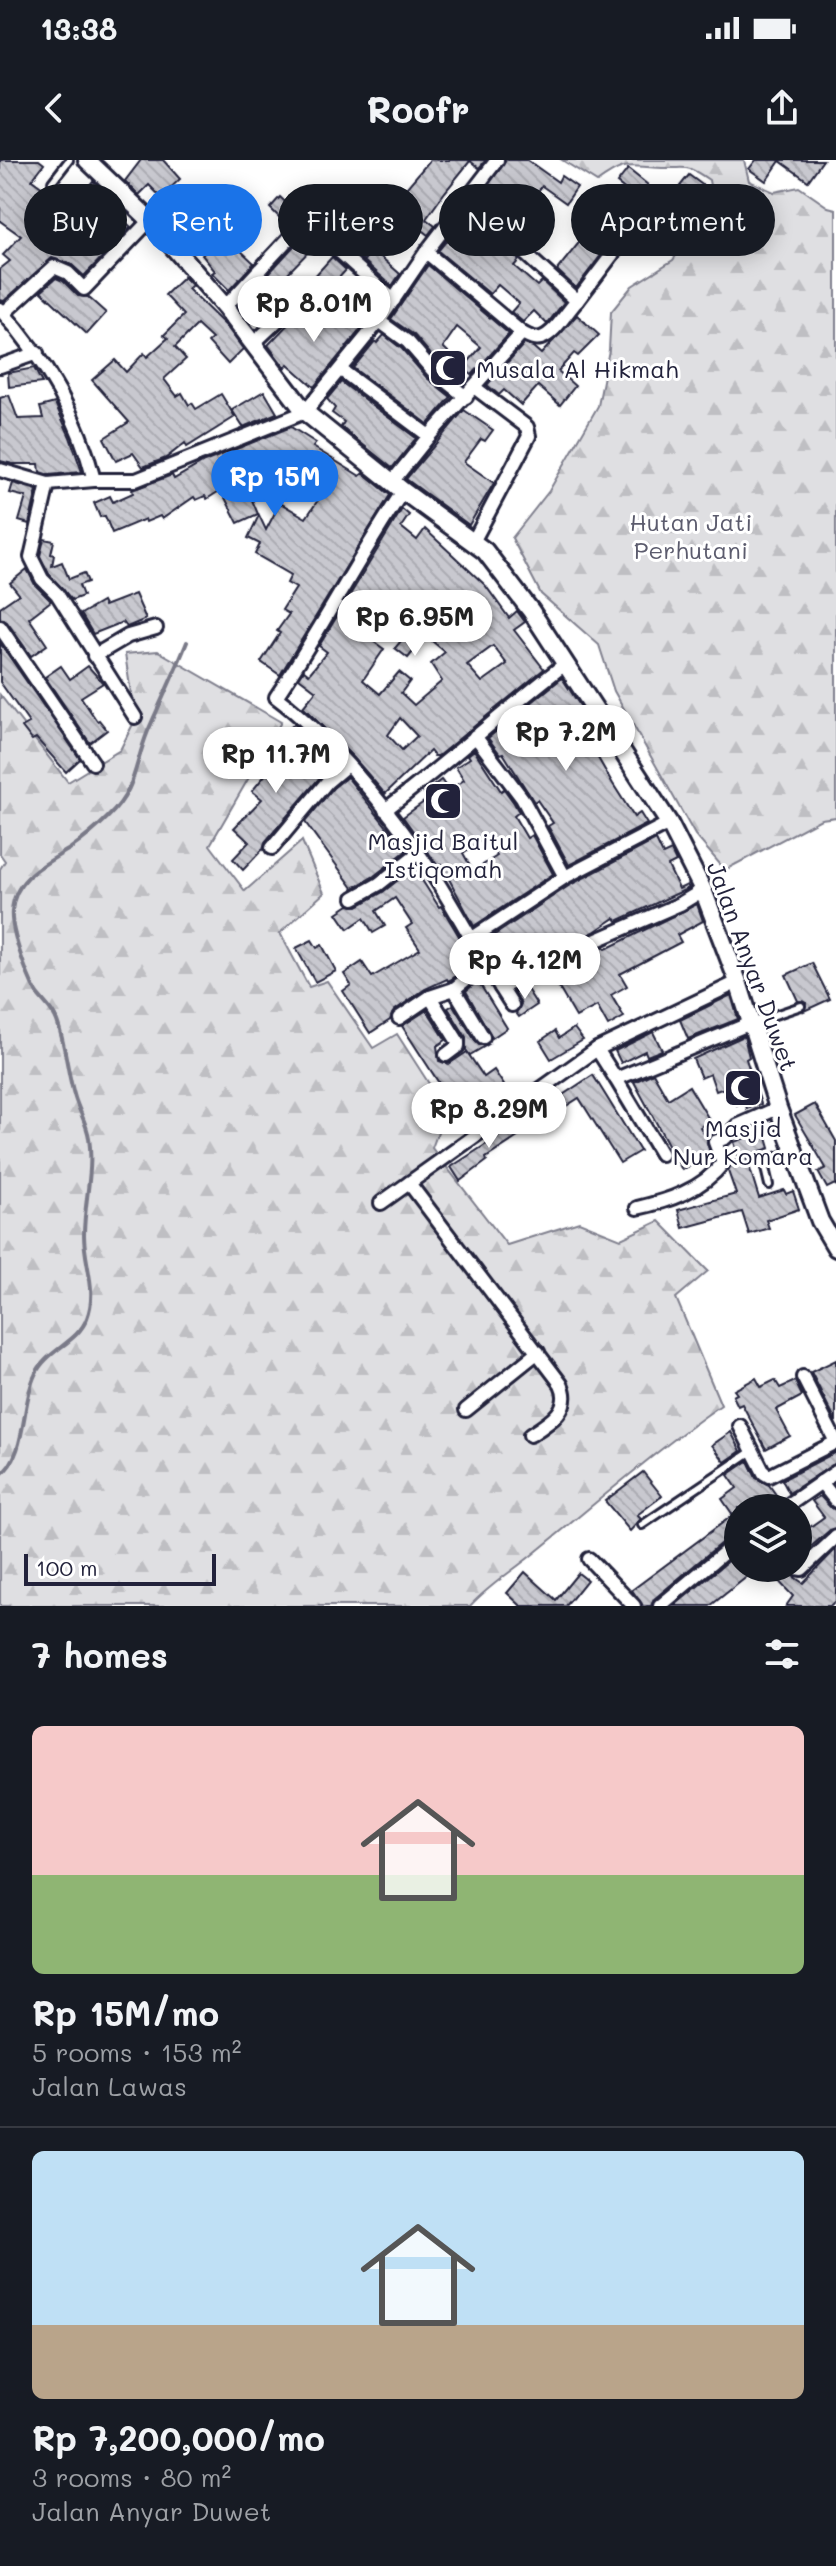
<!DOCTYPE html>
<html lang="en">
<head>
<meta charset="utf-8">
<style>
  body { margin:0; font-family:Mali,sans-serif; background:#242831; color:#f1f3f6; height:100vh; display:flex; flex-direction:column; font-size:30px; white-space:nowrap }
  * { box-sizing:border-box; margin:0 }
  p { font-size:26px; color:#9ea1a6 }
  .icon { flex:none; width:44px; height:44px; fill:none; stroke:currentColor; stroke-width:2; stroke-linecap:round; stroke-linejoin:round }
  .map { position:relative; height:1446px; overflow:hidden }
  .sheet { display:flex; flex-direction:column; background:#171b24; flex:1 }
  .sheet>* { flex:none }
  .top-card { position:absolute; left:24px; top:24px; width:788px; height:72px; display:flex; gap:16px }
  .fabs { position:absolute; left:724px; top:1334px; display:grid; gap:16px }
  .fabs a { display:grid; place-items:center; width:88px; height:88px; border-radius:50%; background:#171b24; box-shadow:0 4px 20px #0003; font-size:40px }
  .scale { position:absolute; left:24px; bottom:20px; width:192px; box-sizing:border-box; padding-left:8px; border:4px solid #22223b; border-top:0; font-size:22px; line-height:28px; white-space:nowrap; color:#22223b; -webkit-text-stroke:6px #fff; paint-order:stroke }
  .price { position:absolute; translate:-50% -68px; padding:0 18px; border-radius:28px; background:#fff; color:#222; font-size:26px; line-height:52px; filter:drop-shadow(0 2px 4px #0008) }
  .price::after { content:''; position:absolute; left:50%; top:48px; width:24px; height:18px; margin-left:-12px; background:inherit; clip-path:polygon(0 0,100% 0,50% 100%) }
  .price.active { background:#1a73e8; color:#fff }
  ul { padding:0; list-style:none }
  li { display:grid; align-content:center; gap:16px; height:424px; padding:0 32px }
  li+li { border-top:2px solid #363941 }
  li span { display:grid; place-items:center; height:248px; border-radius:12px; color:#555 }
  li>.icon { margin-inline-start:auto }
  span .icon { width:144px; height:144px; fill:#fffc; stroke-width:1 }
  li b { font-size:34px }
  h2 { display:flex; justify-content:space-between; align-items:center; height:96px; padding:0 32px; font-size:34px }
  .pill { padding:0 28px; border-radius:36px; background:#171b24; box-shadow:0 4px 20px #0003; font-size:28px; line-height:72px }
  .pill.active { background:#1a73e8; color:#fff }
  .status { display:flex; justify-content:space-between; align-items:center; height:56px; padding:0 40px; background:#171b24; direction:ltr }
  .status svg { height:22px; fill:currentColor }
  header { display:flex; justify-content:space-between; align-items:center; height:104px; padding:0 32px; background:#171b24; font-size:36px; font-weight:800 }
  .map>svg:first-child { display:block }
</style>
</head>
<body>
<div class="status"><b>13:38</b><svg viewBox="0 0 49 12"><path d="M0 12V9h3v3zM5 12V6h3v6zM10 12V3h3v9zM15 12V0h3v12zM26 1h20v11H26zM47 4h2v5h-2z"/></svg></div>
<header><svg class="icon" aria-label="back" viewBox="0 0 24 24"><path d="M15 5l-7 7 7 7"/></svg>Roofr<svg class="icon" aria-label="share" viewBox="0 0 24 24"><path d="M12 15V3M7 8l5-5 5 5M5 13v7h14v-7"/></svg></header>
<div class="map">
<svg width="836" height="1446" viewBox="0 0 836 1446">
  <defs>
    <pattern id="forest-firs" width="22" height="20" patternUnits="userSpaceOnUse" patternTransform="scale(2)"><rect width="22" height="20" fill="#dfdfe2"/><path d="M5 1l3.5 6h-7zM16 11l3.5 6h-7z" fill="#bfbfc3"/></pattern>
    <pattern id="building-back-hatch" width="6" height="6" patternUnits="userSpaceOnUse" patternTransform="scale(2)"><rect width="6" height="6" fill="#c8c8cf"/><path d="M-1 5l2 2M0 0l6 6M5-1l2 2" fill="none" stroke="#acacb3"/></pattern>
  </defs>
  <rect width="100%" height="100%" fill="#fff"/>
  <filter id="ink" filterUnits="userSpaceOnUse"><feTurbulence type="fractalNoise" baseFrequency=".0125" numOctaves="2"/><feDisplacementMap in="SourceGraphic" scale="16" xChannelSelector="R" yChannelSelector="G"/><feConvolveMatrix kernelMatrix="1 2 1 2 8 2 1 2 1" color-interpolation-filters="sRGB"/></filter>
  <g filter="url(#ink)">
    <g fill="url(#forest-firs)" stroke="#80808e" stroke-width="2">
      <path d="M562 0H744L749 21 774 32 799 27 828 47 836 49V657L821 659 725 710 695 675 614 531 599 485 541 434 512 378 549 331 598 246 609 190 611 152 632 126 673 100 713 43 709 20C684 3 689 9 662 8 627 7 627 0 597 22Z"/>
      <path d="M158 491 281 562 210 685 245 731 302 681 324 733 280 773 309 827 327 821 373 888 397 874 446 950 432 988 507 1085 579 1062 621 1079 659 1061 708 1111 676 1138 721 1245C655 1291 595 1344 532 1395 511 1412 488 1426 470 1446H0V709L5 701 0 694V535L68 622 120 590 135 560 125 494Z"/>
    </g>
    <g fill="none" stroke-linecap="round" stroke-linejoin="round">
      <path stroke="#7a7a88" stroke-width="4" d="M0 1315C27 1296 21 1244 35 1215 46 1190 78 1183 87 1158 98 1130 84 1104 84 1075 84 1042 94 1011 89 978 87 964 79 951 75 938 67 913 66 886 57 861 53 849 43 842 36 832 27 815 10 770 12 751 14 717 46 704 71 688 84 679 97 668 108 657 137 629 134 605 148 571 161 541 175 512 187 482"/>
    </g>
    <g fill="url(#building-back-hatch)" stroke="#22223b" stroke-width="2" fill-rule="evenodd">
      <polygon points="0,0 39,0 44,4 32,20 70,48 93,21 117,44 112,49 131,67 84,116 72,105 52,98 4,141 0,140 0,109 10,101 3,95 21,76 0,61"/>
      <polygon points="141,0 163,0 180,19 161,37 149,25 139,35 125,21"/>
      <polygon points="430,0 486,0 479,8 470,1 445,32 426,59 435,66 428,75 399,52 409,40 401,34"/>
      <polygon points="506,0 527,0 558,22 561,16 577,27 566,43 542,26 526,47 516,39 506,53 495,45 491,51 483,44 489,33 485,30"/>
      <polygon points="756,0 823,0 808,21 780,1 766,21 749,9"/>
      <polygon points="628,9 648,25 644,31 681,58 672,69 676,72 667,84 644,67 645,59 652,51 617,23"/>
      <polygon points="689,15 709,30 700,41 680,26"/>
      <polygon points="280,37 299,55 288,66 270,48"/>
      <polygon points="352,39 365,51 342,76 329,64"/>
      <polygon points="613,56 624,65 576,128 557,110 598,59 606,65"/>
      <polygon points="471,57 519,100 514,106 537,126 542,121 564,142 547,164 534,151 523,162 511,152 519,143 498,125 490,134 438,91 455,70 458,72"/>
      <polygon points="234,63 248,77 238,88 254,103 229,130 212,113 215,111 202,95"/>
      <polygon points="304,75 316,84 286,115 294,122 290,126 298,135 288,138 267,158 255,146 269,132 260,123"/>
      <polygon points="373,90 400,114 392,126 355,93 357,91 365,99"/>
      <polygon points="332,97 346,110 327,131 313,118"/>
      <polygon points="428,105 509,174 472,215 463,208 481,187 457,167 443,187 463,206 455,217 440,205 414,175 391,159"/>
      <polygon points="184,117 192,125 188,129 226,166 243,189 228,204 208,182 212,179 197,165 175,187 186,199 164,219 177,236 182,233 189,245 192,243 196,249 221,234 235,257 187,287 185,283 166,298 143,307 133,293 116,301 104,278 129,262 92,220 115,200 126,212 144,193 147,197 168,178 164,175 184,155 165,135"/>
      <polygon points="56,118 63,121 78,136 88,137 106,153 87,174 41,131"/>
      <polygon points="348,149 355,155 352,159 361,169 314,227 288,204 286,207 283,205 268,185 297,155 308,164 316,155 326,164 330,158 333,160 342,150 345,152"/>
      <polygon points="577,155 599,175 578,196 574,193 558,211 575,226 560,245 538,226 521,245 504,230 499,235 487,225 524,184 533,187 541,194"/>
      <polygon points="384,175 402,189 427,218 451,237 428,264 353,208 375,181 377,183"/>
      <polygon points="34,208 42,223 9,227 8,213"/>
      <polygon points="341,222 416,278 392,308 341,267 344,262 332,253 335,248 327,239"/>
      <polygon points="264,231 277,253 243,267 232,250"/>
      <polygon points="9,235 18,259 43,258 40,247 55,243 70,277 82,312 49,315 40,312 39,304 13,304 0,301 0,238"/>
      <polygon points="464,250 493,270 485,281 481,279 464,302 494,323 469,365 406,319"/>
      <polygon points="291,267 316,283 313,287 360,316 363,313 390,335 280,515 261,502 280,473 277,471 289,454 282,450 296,428 287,423 291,415 255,394 260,384 248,378 259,355 266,370 280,343 306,358 320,337 311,331 313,327 294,315 284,336 243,317 255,339 252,340 258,354 238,363 221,330 207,339 205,336 196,340 194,337 162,359 160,356 146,362 145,359 112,373 105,356 100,357 94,343 110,336 113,342 133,333 132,330 172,315 174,319 204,302"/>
      <polygon points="13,323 37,330 29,364 19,361 26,337 10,333"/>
      <path d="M402 349 409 355 401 367 417 380 425 369 485 425 509 458 517 451 525 462 514 470 544 509 438 596H434L430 591 385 634 354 598 303 547 316 531 299 518 304 510 309 514 327 492 319 486ZM396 448 415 464 395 488 408 498 426 476 445 492 431 504 442 521 414 545 401 533 410 521 399 512 380 534 363 520 384 489 373 481ZM493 486 507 504 482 522 467 505ZM400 558 417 576 402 590 388 575Z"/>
      <polygon points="44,379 54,381 51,394 54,395 52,406 62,402 69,419 84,413 88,422 79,425 83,436 72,440 49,414 40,396"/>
      <polygon points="27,409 35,425 51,441 29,458 47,485 31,496 7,462 0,458 0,447 19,434 10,423"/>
      <polygon points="135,434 146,459 127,467 123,462 93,474 81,454 102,442 104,446"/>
      <polygon points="0,483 80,599 66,612 36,578 32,580 22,567 29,563 0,522"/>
      <polygon points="61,506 70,519 88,506 103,523 81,537 97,561 99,560 107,570 90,583 45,517"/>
      <polygon points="562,518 594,567 587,572 603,595 598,598 613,624 634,657 640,653 647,664 569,705 548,666 553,663 537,640 534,642 503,593 500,594 488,578"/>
      <polygon points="294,564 310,579 290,599 289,608 294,613 299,614 311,604 322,615 265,682 263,689 243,710 233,699 249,682 234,668 262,639 252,631 275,603 265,594"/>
      <path d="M474 590 501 631 504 629 514 643 519 652 514 656 527 678 532 675 553 714 474 766 441 704 438 706 403 657 428 639 424 633 441 620 449 630 464 620 456 607 470 598 468 595ZM486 677 497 696 473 711 463 693Z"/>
      <polygon points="347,617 406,691 374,716 353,728 305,662 333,628"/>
      <polygon points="656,680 663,695 671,691 676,702 668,706 679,729 687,725 689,728 617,761 615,758 594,772 504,816 484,782 570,725"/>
      <polygon points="416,706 422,715 420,717 439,747 441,746 469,793 463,797 468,806 452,819 448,821 447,819 425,829 394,851 390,860 370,873 343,831 351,825 344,814 362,802 372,817 420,789 406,768 412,764 395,738 376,751 385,766 373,773 364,758 348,769 337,753 349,745 358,746 383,732"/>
      <polygon points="697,744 703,761 677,775 681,782 620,814 627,826 611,835 624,857 608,866 597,846 576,857 550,813 571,802 574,807 596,794 594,791 604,787 606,789"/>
      <polygon points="312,780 317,788 322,785 336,811 315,822 296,788"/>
      <polygon points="812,803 830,839 804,851 806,843 798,841 786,815"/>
      <polygon points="478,821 507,868 492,878 466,831"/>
      <polygon points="525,826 537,845 519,857 516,853 521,844 514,831"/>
      <polygon points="731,835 738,859 688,879 680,860"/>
      <polygon points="453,845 476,882 479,885 487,885 470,895 466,890 466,877 448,848"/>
      <polygon points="427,850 446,880 437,886 439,901 449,904 467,892 484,917 494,910 507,930 479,949 465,930 450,940 402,866"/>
      <polygon points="574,868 583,880 551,899 540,881 555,871 559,878"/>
      <polygon points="653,872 662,890 647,896 645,891 621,903 615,891"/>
      <polygon points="744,876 749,897 746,899 761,944 747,949 745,942 737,945 730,926 716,931 710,914 701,918 693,899"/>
      <polygon points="653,913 668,939 689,926 710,961 700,967 707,979 710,995 682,1010 634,922"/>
      <polygon points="593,915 640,991 620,1003 579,938 549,957 543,948"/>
      <polygon points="815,944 836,981 836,1026 835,1024 827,1028 818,1012 826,1008 795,955"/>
      <polygon points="527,958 533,967 486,998 487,1001 460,1021 451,1007"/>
      <polygon points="765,971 770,988 746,996 759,1038 784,1030 786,1034 793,1031 799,1049 766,1060 769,1068 749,1074 742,1052 683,1068 678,1050 736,1034 728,1011 732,1002 745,996 739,998 734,982"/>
      <polygon points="836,1200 836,1262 811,1212"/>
      <polygon points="756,1218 761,1227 775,1220 780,1228 795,1221 802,1236 776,1250 790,1276 766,1289 742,1244 738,1246 733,1236 737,1234 734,1230"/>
      <polygon points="731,1272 741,1291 725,1302 712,1285"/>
      <polygon points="836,1292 836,1303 789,1333 782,1320"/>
      <polygon points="748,1301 756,1318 769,1325 779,1339 761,1348 738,1348 738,1372 732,1374 654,1439 651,1446 643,1446 632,1430 733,1355 722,1339 737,1328 728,1315"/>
      <polygon points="643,1312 662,1336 637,1355 641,1359 630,1371 605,1341"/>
      <polygon points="820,1336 830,1347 836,1350 836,1368 830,1370 798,1398 798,1356 807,1369 824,1357 812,1341"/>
      <polygon points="836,1389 836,1440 830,1446 786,1446 793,1436 766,1408 787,1408 790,1414 803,1423"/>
      <polygon points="738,1393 738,1408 758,1408 710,1446 674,1446"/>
      <polygon points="525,1412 556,1440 578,1413 587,1420 566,1446 521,1446 507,1433"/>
    </g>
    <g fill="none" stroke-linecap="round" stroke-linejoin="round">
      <g stroke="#22223b" stroke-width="12">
        <g id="service">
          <polyline points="52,22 69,0"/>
          <polyline points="751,863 801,846"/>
          <polyline points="769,1025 764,1004 765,1001 791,992"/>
          <polyline points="642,1365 752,1291"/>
        </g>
      </g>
      <g stroke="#22223b" stroke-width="18">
        <g id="minor">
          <path d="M426 92 522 173C528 176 534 180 541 178 555 174 567 151 577 141L466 40"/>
          <polyline points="577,141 637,62"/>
          <path d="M225 147 303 63C336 85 363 115 394 140"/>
          <path d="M0 149C44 198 78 256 94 320"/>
          <polyline points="4,153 54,107 68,113 84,129 150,60"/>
          <polyline points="379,161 408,182 434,212 466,237"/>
          <polyline points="254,183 294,145"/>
          <polyline points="0,206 37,193"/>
          <polyline points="341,210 429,276 392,322"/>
          <polyline points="429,276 522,173"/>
          <polyline points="0,310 48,324 94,320 136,320 305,252 379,161 426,92 497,0"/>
          <polyline points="48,324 31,397 42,419 57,434 135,557"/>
          <path d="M403 331C358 398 321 470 276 537 337 583 409 673 448 739 469 774 489 810 512 845"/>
          <polyline points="473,382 529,276 527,267 474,227"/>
          <polyline points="0,467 93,603"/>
          <polyline points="94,496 128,476 156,468"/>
          <polyline points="475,576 522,638 565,717"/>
          <polyline points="297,605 322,579"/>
          <path d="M385 650C447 603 504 551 565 504"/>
          <polyline points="272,688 327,622 347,605"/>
          <polyline points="354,738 379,724 417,694"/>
          <polyline points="471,779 565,717 669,663"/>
          <polyline points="501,828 574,790 680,744 703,730"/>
          <polyline points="454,829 483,877"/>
          <polyline points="430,837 458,882 458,886 446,895"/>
          <polyline points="399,858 430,837 454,829 485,804"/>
          <polyline points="597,889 738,822"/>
          <polyline points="616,919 661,994"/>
          <path d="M409 1023 561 1224C573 1249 549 1263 530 1275"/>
          <polyline points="381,1043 597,889 616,919 751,863"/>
          <path d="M637 1048C668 1041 702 1030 723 1003L715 982 725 978 737 966 778 948"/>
          <polyline points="803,1217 836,1282"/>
          <polyline points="466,1250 538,1192"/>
          <polyline points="740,1266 764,1313 769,1316 836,1282"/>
          <polyline points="821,1322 836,1341"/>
          <polyline points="784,1348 836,1312"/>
          <polyline points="589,1399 634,1446"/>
          <polyline points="796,1408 802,1409 836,1377"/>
          <polyline points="660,1446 738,1381"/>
        </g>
      </g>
      <g stroke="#22223b" stroke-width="22">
        <polyline id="tertiary" points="87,0 150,60 225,147 305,252 403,331 485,391 531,451 669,663 703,730 738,822 778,948 820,1061 836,1088"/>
      </g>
      <use href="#service" stroke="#fff" stroke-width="6"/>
      <use href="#minor" stroke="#fff" stroke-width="12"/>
      <use href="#tertiary" stroke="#fff" stroke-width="16"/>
    </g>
  </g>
  <defs>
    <g id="mosque-square" transform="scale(2)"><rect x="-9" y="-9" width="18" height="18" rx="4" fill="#22223b" stroke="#fff"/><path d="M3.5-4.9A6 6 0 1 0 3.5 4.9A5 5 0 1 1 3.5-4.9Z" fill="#fff"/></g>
  </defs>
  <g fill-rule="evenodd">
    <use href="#mosque-square" x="448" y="208"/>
    <use href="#mosque-square" x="443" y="641"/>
    <use href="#mosque-square" x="743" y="928"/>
  </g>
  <g text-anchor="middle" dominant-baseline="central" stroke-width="6" stroke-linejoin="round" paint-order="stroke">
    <g font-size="24" fill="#22223b" stroke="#fff">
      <text x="476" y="208" text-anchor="start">Musala Al Hikmah</text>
      <text x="443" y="680">Masjid Baitul<tspan x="443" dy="28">Istiqomah</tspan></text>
      <text x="743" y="967">Masjid<tspan x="743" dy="28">Nur Komara</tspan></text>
    </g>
    <g font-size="24" fill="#5b5b6d" stroke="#fff">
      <text x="691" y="361">Hutan Jati<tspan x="691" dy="28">Perhutani</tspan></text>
    </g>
    <g font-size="24" fill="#22223b" stroke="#fff">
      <text transform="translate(753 806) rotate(70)">Jalan Anyar Duwet</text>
    </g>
  </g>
</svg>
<div class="fabs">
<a><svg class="icon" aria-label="layers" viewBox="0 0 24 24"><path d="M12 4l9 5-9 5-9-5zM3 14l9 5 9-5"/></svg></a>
</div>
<div class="scale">100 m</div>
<b class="price" style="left:314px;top:184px">Rp 8.01M</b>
<b class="price active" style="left:275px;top:358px">Rp 15M</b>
<b class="price" style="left:415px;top:498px">Rp 6.95M</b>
<b class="price" style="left:566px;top:613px">Rp 7.2M</b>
<b class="price" style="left:276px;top:635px">Rp 11.7M</b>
<b class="price" style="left:525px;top:841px">Rp 4.12M</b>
<b class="price" style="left:489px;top:990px">Rp 8.29M</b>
<div class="top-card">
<a class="pill">Buy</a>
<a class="pill active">Rent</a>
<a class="pill">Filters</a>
<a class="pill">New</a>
<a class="pill">Apartment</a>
</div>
</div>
<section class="sheet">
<h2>7 homes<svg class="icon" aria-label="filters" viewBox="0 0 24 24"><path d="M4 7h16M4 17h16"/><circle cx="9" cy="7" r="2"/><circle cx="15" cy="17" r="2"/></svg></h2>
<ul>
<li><span style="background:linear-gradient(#f6c9c9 60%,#8fb573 0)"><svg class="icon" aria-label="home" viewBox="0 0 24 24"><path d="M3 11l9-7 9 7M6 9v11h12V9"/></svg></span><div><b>Rp 15M/mo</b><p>5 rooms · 153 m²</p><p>Jalan Lawas</p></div></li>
<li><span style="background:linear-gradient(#bfe0f5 70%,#b9a48a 0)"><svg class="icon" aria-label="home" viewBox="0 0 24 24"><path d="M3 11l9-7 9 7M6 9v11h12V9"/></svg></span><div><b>Rp 7,200,000/mo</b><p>3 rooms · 80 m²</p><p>Jalan Anyar Duwet</p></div></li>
</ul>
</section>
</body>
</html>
